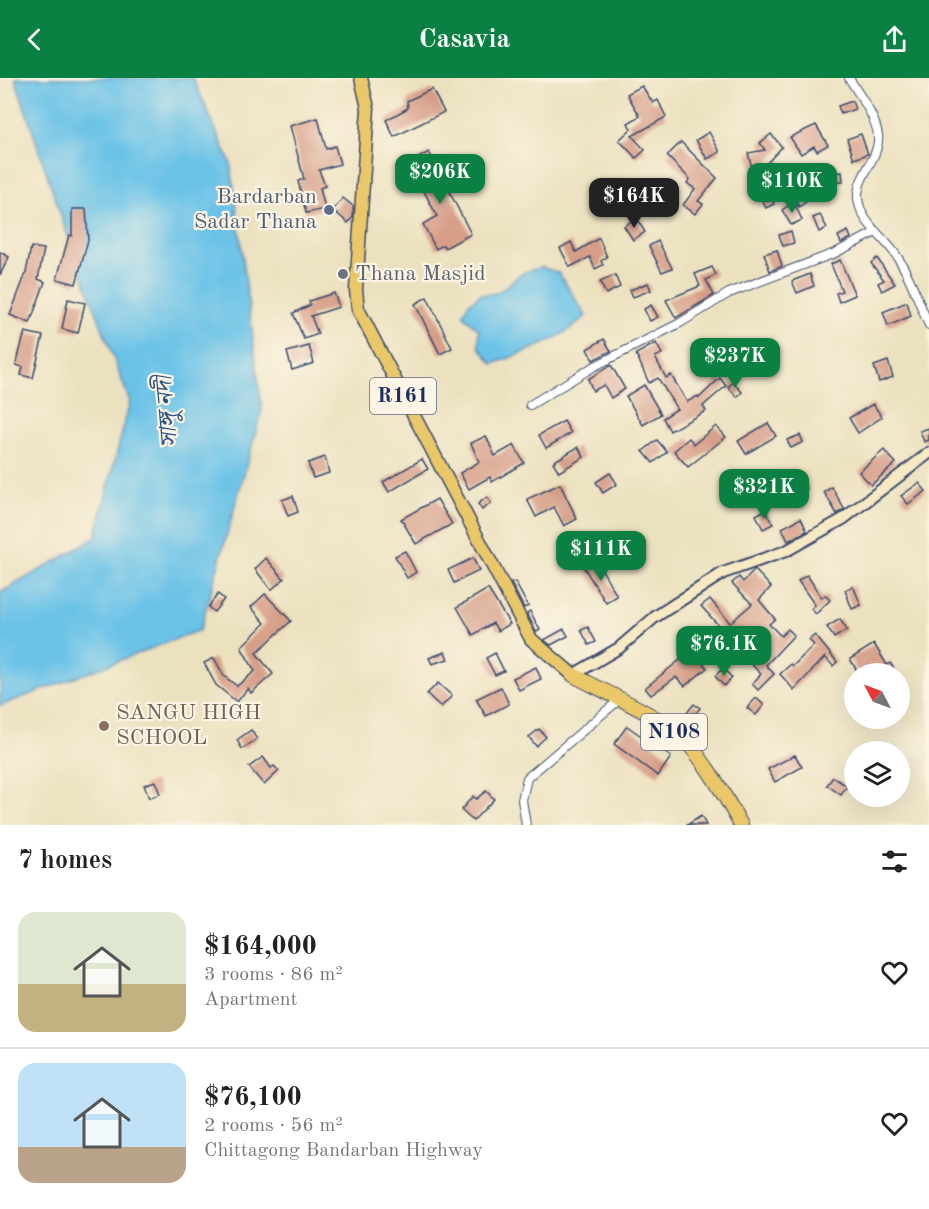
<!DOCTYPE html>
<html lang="en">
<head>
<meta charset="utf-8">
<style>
  body { margin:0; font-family:"Old Standard TT","Noto Serif Bengali",serif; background:#f2f2f2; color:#222; height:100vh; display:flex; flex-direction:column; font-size:22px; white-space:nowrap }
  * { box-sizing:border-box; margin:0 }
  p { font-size:20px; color:#767676 }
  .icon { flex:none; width:33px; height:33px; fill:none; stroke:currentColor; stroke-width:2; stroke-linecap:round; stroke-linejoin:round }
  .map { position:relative; height:747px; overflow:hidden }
  .panel { display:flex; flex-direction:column; background:#fff; flex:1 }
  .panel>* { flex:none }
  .needle { width:39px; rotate:311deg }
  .controls { position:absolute; left:844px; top:585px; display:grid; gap:12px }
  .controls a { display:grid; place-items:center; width:66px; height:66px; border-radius:50%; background:#fff; box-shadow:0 6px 24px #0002; font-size:30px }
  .price { position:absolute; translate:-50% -51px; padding:0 14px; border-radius:12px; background:#0b8043; color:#fff; font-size:20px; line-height:39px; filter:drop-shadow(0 2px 3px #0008) }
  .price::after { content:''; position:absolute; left:50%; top:36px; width:18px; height:14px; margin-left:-9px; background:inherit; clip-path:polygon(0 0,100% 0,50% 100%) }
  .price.selected { background:#222; color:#fff }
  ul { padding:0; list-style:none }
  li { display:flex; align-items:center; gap:18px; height:150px; padding:0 18px }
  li+li { border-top:2px solid #e0e0e0 }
  li span { display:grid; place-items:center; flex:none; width:168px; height:120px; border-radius:18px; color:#555 }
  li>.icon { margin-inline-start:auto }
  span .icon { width:72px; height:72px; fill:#fffc; stroke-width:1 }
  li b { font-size:26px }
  h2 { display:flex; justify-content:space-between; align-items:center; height:72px; padding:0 18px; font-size:26px }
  header { display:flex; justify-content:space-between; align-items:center; height:78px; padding:0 18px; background:#0b8043; color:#fff; font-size:27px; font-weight:700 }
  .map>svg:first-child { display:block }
</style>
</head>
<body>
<header><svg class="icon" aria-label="back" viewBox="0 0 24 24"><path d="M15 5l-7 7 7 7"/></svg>Casavia<svg class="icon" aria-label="share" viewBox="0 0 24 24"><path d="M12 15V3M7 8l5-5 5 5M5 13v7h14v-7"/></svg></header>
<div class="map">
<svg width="929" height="747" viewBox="0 0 929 747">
  <rect width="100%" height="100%" fill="#fcf5e5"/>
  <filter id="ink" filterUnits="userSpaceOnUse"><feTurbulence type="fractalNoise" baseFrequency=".0167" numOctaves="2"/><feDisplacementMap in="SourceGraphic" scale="12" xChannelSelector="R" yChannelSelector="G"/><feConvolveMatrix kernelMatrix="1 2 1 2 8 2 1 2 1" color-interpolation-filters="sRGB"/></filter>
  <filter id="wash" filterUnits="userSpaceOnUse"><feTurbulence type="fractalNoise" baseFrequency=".008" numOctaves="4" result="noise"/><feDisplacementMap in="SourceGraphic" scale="24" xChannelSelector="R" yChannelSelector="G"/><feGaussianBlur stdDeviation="1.35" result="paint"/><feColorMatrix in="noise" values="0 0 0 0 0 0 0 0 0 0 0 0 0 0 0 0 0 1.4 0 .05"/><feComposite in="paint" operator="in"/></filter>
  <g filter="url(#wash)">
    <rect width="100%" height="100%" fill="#ece1bf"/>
    <g fill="#6ac2e7" stroke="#4278a2" stroke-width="1.5">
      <polygon points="15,0 193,0 231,86 262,332 200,552 0,628 0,515 95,460 130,324 66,153"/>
      <path d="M542 189 559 195 586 238C562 262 525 274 493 286L479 269V252L463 237 468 226 481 216C503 219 508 204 523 195 528 192 537 191 542 189Z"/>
    </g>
    <g id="blocks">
      <g fill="#d69d87">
        <polygon points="642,8 653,25 658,22 666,39 632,58 645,72 636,80 619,62 631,51 628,45 640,38 627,16"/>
        <polygon points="432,11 444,34 394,59 386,42 408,30 407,23"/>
        <polygon points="852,23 855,31 841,36 838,28"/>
        <polygon points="318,40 326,71 335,68 340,86 319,92 325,108 320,110 325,131 306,135 298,103 304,101 290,48"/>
        <polygon points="816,47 828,67 817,73 814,68 801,76 790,59"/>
        <polygon points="709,54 720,74 707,81 696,62"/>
        <polygon points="771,56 782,69 765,87 752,90 748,75 765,72 760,65"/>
        <polygon points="861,56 868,76 854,81 847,61"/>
        <polygon points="681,64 717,100 698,123 703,126 695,136 683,127 695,111 687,105 690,101 667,78"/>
        <polygon points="429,74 471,156 445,170 443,167 436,171 423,146 437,138 409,85"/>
        <polygon points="842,94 843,104 831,104 831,95"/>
        <polygon points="787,95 799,115 805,111 811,120 799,129 781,99"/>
        <polygon points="770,118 774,126 766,130 762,122"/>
        <polygon points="343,120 353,128 353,139 348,145 333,132"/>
        <polygon points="794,124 802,142 791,147 782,132"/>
        <polygon points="72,131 86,131 88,162 76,206 57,201 69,157 72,158"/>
        <polygon points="820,137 827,150 819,154 813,140"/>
        <polygon points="636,140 645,154 633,162 624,148"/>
        <polygon points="791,153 794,165 783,168 779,157"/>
        <polygon points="848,153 851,160 841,165 838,158"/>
        <polygon points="599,160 607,179 601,183 603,187 595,191 590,179 570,189 560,170 571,164 576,174"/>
        <polygon points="658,163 672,190 662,194 649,168"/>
        <polygon points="31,169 44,171 38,201 45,204 30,245 10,237 26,195"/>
        <polygon points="777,172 782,188 770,193 764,176"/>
        <polygon points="0,174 9,179 0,197"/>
        <polygon points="877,180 895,206 882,213 878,205 884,202 871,185"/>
        <polygon points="840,182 855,217 839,224 836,215 842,213 831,186"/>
        <polygon points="712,189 716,197 706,202 714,217 676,240 666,222 700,208 695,196"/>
        <polygon points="810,196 814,208 797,215 792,203"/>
        <polygon points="615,197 620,209 606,216 600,204"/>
        <polygon points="648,205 651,212 633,219 630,212"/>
        <polygon points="334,215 339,229 311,238 318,256 304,261 293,235 310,227 309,223"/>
        <polygon points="427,219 452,270 440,276 415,226"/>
        <polygon points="68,221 85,225 78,255 62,251"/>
        <polygon points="907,224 911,238 888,248 883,234"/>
        <polygon points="651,227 658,239 650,243 644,231"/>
        <polygon points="25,254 43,258 33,300 21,297 23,289 16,287"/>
        <polygon points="604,261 611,273 593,282 587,271"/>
        <polygon points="656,265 662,276 655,279 666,300 671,297 687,324 698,318 699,320 720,300 726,308 703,328 706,333 670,353 663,340 677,331 658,300 649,305 636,276"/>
        <polygon points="309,268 314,285 292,292 287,274"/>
        <polygon points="888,283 893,299 879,304 874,288"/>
        <polygon points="611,287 625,311 611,320 604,307 593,313 588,301"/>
        <polygon points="733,304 742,314 737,319 728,309"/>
        <polygon points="644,307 661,336 643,347 626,318"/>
        <polygon points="873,326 882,339 858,355 849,340"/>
        <polygon points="564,343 571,355 546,370 539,357"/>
        <polygon points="768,345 776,358 746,376 738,363"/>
        <polygon points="716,348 726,359 688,389 674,373 689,360 694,366"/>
        <polygon points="929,350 929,362 924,364 920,353"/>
        <polygon points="800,357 803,364 791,370 787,362"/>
        <polygon points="486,358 495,378 514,367 524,385 492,404 490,399 469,411 460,395 479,384 471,365"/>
        <polygon points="657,362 667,374 653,385 643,373"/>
        <polygon points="578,369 584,379 559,394 553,384"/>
        <polygon points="884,372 896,385 871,407 859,394"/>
        <polygon points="325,379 329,395 313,400 308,385"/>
        <polygon points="422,381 428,391 389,414 383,404"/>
        <polygon points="610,395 617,406 603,415 596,404"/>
        <polygon points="775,397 780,408 803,401 807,411 772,426 760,403"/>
        <polygon points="919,405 926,413 908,426 901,418"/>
        <polygon points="560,406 577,441 564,448 554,429 536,439 527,421"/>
        <polygon points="832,409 844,431 837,436 824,414"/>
        <polygon points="293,418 298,434 288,438 282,422"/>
        <polygon points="487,419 491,425 482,432 478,426"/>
        <polygon points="437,421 452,446 416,466 401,441"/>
        <polygon points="765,432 773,446 763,451 756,437"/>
        <polygon points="801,440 807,453 788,463 782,450"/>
        <polygon points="405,473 416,494 407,500 395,478"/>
        <polygon points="266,480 284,501 271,512 255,491"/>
        <polygon points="473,480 479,493 454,505 448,492"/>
        <polygon points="591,483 597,493 601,490 617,518 606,525 583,488"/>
        <polygon points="755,492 771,509 759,522 775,541 769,546 781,558 788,551 794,557 766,587 774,596 758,612 752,606 761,596 752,587 759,580 744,566 739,570 701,528 710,521 730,545 752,526 732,505 739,499 743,504"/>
        <polygon points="807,497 822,520 825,517 830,522 816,536 811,531 815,527 798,503"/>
        <polygon points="515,504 528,528 524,530 511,505"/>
        <polygon points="853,508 861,527 852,531 845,512"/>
        <polygon points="488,511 510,546 498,553 493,545 473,557 457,529"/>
        <polygon points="218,516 224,521 214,534 208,529"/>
        <polygon points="265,516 291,543 256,575 273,596 251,615 248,610 237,624 216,607 204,585 214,580 224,598 237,608 255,593 241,569 265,545 251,529"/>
        <polygon points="530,533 540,552 536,554 527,535"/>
        <polygon points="840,541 847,552 834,560 827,549"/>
        <polygon points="588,549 596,564 589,567 581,552"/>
        <polygon points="564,551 568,558 551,567 544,562"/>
        <polygon points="815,557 837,584 833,588 825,579 794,612 780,596 791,586 793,588 814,567 809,562"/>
        <polygon points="874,566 887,587 890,585 898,596 859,596 850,581"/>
        <polygon points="691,573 707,590 685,608 676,599 651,617 645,610"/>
        <polygon points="445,574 448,581 432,586 429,580"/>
        <polygon points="495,575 504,593 495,597 486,580"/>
        <polygon points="536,589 541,601 519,612 513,600"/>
        <polygon points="723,590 732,600 724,608 715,598"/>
        <polygon points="438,605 452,618 441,629 427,616"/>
        <polygon points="501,609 509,626 486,638 476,621"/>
        <polygon points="756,620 764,627 756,637 747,630"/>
        <polygon points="694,626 700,630 688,646 682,641"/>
        <polygon points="627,648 671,679 658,698 614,666"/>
        <polygon points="539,651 546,659 536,668 529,659"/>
        <polygon points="251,652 257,661 242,671 237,662"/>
        <polygon points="795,677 802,689 775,704 768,691"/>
        <polygon points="263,679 271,690 274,688 279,693 264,707 249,689"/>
        <polygon points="833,699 847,708 841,717 827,707"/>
        <polygon points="155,703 160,716 149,720 144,707"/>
        <polygon points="486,713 494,721 473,743 461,732 473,718 476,721"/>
        <polygon points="701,738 706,747 687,747"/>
      </g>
    </g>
  </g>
  <g filter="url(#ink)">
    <use href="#blocks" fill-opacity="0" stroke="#3a4a6d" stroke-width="1.5"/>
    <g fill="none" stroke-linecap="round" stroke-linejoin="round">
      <g stroke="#3a4a6d" stroke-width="10">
        <g id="street">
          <path d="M849 0C859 17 875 37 878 57 881 81 852 101 859 126 864 147 885 160 896 177 911 198 918 224 929 247"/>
          <polyline points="530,327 593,289 680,245 729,215 835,175 876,154"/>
          <polyline points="526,747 522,722 527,700 619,622"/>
        </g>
      </g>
      <g stroke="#3a4a6d" stroke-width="14">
        <polyline id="secondary" points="573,597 619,570 655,539 723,495 786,473 843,441 929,375"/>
      </g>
      <g stroke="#3a4a6d" stroke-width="15">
        <polyline id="primary" points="361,0 368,30 356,212 358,231 531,561 573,597"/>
      </g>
      <g stroke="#3a4a6d" stroke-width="16">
        <path id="highway" d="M573 597C601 612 666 641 685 662 707 686 725 718 741 747"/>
      </g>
      <use href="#street" stroke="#fff" stroke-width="8"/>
      <use href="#secondary" stroke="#f7e9c3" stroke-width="10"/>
      <use href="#primary" stroke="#eac769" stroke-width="12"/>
      <use href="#highway" stroke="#eac769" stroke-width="14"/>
    </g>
  </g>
  <circle fill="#5c6f8a" stroke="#fcf5e5" stroke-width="2" cx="329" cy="132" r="6"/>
  <circle fill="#6b7280" stroke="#fcf5e5" stroke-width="2" cx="343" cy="196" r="6"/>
  <circle fill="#8d6e63" stroke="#fcf5e5" stroke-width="2" cx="104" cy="648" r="6"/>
  <g text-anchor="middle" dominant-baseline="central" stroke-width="4.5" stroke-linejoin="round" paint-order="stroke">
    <g fill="#fcf5e5" stroke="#5e6a86" stroke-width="1.5">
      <rect x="370" y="300" width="66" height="36" rx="4.5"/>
      <rect x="641" y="636" width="66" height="36" rx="4.5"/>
    </g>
    <g font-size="21" font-weight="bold" fill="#1b2f5e">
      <text x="403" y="318">R161</text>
      <text x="674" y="654">N108</text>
    </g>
    <g font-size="22" fill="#4e5e75" stroke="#fcf5e5" text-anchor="end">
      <text x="317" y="119">Bardarban<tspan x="317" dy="25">Sadar Thana</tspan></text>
    </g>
    <g font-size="22" fill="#5b616d" stroke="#fcf5e5" text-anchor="start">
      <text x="355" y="196">Thana Masjid</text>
    </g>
    <g font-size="22" fill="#785e54" stroke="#fcf5e5" text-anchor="start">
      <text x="116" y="635">SANGU HIGH<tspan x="116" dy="25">SCHOOL</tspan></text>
    </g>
    <g font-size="24" font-style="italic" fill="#2f5480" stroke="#fcf5e5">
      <text transform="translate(168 334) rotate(-95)">সাঙ্গু নদী</text>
    </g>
  </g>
</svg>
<div class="controls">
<a><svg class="needle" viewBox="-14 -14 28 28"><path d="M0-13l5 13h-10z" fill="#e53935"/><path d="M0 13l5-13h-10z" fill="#767676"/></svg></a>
<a><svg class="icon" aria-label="layers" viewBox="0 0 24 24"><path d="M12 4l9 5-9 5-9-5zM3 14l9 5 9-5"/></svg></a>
</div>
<b class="price" style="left:440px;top:127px">$206K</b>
<b class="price" style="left:792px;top:136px">$110K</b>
<b class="price selected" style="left:634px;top:151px">$164K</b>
<b class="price" style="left:735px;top:311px">$237K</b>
<b class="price" style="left:764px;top:442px">$321K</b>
<b class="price" style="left:601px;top:504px">$111K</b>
<b class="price" style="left:724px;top:599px">$76.1K</b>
</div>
<section class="panel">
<h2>7 homes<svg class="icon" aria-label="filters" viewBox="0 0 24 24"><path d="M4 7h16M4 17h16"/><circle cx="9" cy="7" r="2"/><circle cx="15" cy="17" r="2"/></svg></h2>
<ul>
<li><span style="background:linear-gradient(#dfe7d0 60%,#c2b280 0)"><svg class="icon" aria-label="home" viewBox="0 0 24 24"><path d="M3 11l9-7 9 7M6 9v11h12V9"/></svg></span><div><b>$164,000</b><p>3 rooms · 86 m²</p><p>Apartment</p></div><svg class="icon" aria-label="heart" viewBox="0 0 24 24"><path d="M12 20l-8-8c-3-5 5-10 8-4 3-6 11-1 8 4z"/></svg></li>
<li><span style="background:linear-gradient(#bfe0f5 70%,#b9a48a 0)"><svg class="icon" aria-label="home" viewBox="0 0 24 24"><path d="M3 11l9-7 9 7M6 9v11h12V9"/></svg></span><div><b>$76,100</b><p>2 rooms · 56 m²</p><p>Chittagong Bandarban Highway</p></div><svg class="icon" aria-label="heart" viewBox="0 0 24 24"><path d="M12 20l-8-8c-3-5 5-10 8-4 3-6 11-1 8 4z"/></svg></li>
</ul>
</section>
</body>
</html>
